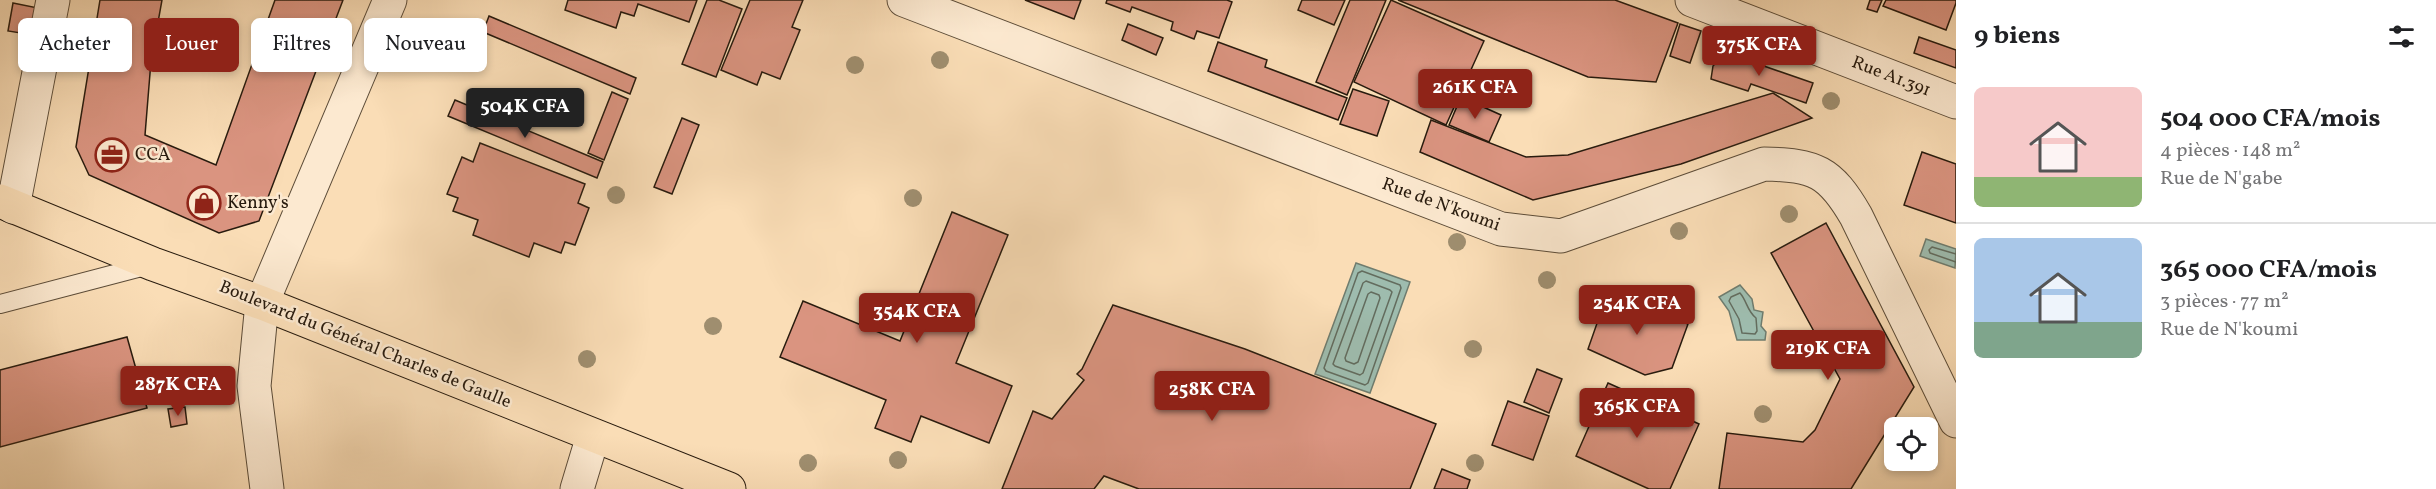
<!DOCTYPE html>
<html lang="fr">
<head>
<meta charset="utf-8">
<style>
  body { margin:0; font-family:Vollkorn,serif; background:#f6f6f6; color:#202124; height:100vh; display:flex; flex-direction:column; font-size:22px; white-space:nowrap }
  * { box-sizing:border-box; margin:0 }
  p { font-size:20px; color:#757577 }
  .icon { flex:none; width:33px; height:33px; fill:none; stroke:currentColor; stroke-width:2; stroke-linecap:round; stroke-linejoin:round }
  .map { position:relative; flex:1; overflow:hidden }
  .details { display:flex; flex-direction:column; background:#fff; width:480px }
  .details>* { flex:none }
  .guide { position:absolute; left:18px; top:18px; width:570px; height:54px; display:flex; gap:12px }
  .controls { position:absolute; left:1884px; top:417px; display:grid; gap:12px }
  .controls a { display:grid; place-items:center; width:54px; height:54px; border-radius:9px; background:#fff; box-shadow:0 3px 9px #0003; font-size:30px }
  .price { position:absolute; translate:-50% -51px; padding:0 14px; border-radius:6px; background:#8f2418; color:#fff; font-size:20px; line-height:39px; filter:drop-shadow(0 2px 3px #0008) }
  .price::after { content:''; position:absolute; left:50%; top:36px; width:18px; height:14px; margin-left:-9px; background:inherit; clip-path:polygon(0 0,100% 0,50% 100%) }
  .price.selected { background:#222; color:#fff }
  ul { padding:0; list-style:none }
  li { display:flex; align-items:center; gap:18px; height:150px; padding:0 18px }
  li+li { border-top:2px solid #e0e0e0 }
  li span { display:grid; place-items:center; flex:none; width:168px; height:120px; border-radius:9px; color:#555 }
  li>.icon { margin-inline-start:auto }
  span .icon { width:72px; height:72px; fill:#fffc; stroke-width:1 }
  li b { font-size:26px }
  h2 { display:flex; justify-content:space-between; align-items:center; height:72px; padding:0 18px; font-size:26px }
  .tag { padding:0 21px; border-radius:9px; background:#fff; box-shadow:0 3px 9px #0003; font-size:21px; line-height:54px }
  .tag.selected { background:#8f2418; color:#fff }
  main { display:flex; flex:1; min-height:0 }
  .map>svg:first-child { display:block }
</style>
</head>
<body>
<main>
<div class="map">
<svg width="1956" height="489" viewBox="0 0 1956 489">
  <rect width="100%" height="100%" fill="#faddb6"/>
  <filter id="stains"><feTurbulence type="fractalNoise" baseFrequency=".00333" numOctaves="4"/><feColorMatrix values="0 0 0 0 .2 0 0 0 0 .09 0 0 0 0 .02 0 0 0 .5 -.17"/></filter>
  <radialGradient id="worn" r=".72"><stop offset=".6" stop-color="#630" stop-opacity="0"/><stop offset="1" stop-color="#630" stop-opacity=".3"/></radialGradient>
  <g fill="#9ebcae" stroke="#6f7c6e" stroke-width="1.5">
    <polygon points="1926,239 1956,249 1955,268 1920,256"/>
    <polygon points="1356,263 1410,282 1370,393 1315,374"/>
    <polygon points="1740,285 1752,299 1754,310 1763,312 1761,326 1766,332 1765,340 1737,340 1729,311 1719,297"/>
  </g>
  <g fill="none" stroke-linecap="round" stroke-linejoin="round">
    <g stroke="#636c5e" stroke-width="1.5">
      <polyline points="1956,254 1932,247 1929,250 1930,253 1956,262"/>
      <polygon points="1362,271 1400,285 1401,288 1368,383 1365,385 1326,371 1324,368 1358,273"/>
      <polygon points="1366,281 1390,290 1392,292 1363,373 1360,375 1335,366 1333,364 1363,283"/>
      <polygon points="1371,292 1379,295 1380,298 1358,362 1354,364 1346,361 1345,358 1368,294"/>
      <path d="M1740 293C1747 301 1747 311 1756 318L1757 331 1755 334 1742 333 1739 319 1729 301 1731 297Z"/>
    </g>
  </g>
  <g fill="#da9480" stroke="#281b0e" stroke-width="1.5">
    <polygon points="100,0 162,0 151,61 145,135 216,165 275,0 343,0 259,221 219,233 89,175 76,147"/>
    <polygon points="568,0 697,0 689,22 638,4 634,16 621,12 616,28 565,10"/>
    <polygon points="707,0 719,0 742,9 716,77 682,64"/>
    <polygon points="750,0 803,0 792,27 800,30 780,79 762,72 757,85 721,70"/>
    <polygon points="1025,0 1081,0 1074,19"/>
    <polygon points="1107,0 1227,0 1232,2 1219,38 1197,31 1194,39 1171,30 1173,22 1132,7 1130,12 1106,3"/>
    <polygon points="1302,0 1345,0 1334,25 1298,10"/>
    <polygon points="1350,0 1386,0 1347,95 1316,82"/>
    <polygon points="1391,0 1484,41 1446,125 1354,82"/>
    <polygon points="1398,0 1615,0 1678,23 1656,82 1588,77"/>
    <polygon points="1870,0 1882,0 1877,12 1867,9"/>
    <polygon points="1886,0 1956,0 1956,3 1946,30 1883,6"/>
    <polygon points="13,3 38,8 33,35 8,31"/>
    <polygon points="489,16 636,78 630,94 483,32"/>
    <polygon points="1128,24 1163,38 1156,55 1122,40"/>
    <polygon points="1680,24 1701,31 1690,63 1670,56"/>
    <polygon points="1919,37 1956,50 1956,68 1914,53"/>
    <polygon points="1218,42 1267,60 1265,67 1347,98 1338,120 1208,71"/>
    <polygon points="1731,51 1759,60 1758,64 1813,83 1806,103 1751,84 1748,91 1711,79 1713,66 1722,56 1729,61"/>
    <polygon points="1353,89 1389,101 1377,136 1340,124"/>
    <polygon points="612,92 628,99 604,160 588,153"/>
    <polygon points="1773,93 1812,118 1681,164 1533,200 1420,152 1431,120 1526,157 1568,155"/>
    <polygon points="1461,97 1501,115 1489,142 1449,125"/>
    <polygon points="455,100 603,162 597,178 448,116"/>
    <polygon points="682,118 699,125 672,194 654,187"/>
    <polygon points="480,143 585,184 578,203 589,208 575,245 565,242 561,253 534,243 529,257 473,235 478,220 453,211 458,198 447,194 462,157 473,162"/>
    <polygon points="1922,152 1956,164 1956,223 1904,205"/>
    <polygon points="952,212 1008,235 956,363 1012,386 989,443 921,416 911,442 875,428 886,400 780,357 803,301 900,341"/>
    <polygon points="1826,223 1914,387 1851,489 1719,489 1727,433 1803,442 1815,430 1840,379 1771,253"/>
    <polygon points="1608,292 1688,324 1672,368 1645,375 1588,349"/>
    <polygon points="1113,305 1245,349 1436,424 1410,489 1139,489 1104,476 1094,489 1002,489 1033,411 1052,419 1084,380 1077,374 1082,369"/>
    <polygon points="127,337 147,408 0,447 0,370"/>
    <polygon points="1537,369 1562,379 1549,413 1524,402"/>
    <polygon points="1608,383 1699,424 1670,489 1649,489 1576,456"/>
    <polygon points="1508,401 1549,416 1533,460 1492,445"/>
    <polygon points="185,407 187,424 171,427 168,409"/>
    <polygon points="1442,469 1470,480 1467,489 1434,489"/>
  </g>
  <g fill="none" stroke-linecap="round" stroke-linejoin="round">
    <g stroke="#5c4c38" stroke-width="20">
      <polyline id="service" points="0,304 149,265"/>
    </g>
    <g stroke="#5c4c38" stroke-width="35">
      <g id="minor">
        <path d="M904 0 1501 229 1561 236 1764 164C1815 165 1830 171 1856 216L1956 421"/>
        <polyline points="1692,0 1956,102"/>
        <polyline points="13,207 53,0"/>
        <polyline points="267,489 254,386 262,303 390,0"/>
        <polyline points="577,489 593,436"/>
      </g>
    </g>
    <g stroke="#281b0e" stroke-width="35">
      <polyline id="primary" points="0,201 153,264 262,303 729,489"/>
    </g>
    <use href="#service" stroke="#fce9d0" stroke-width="18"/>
    <use href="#minor" stroke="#fce9d0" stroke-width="33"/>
    <use href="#primary" stroke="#faddb6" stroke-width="33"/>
  </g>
  <g fill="#9f8e6f">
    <circle cx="940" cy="60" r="9"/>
    <circle cx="855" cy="65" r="9"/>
    <circle cx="1831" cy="101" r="9"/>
    <circle cx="616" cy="195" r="9"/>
    <circle cx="913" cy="198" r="9"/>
    <circle cx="1789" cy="214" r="9"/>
    <circle cx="1679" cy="231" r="9"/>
    <circle cx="1457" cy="242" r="9"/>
    <circle cx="1547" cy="280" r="9"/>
    <circle cx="713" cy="326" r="9"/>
    <circle cx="1473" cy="349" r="9"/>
    <circle cx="587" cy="359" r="9"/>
    <circle cx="1763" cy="414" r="9"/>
    <circle cx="898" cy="460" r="9"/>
    <circle cx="808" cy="463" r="9"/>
    <circle cx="1475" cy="463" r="9"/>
  </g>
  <defs>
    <g id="office-ring" transform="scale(1.725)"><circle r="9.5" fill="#fce9d0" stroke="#8f2418" stroke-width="1.5"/><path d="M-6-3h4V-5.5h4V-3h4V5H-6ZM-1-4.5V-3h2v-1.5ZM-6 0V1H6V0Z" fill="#8f2418"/></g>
    <g id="shop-ring" transform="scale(1.725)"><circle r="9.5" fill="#fce9d0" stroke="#8f2418" stroke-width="1.5"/><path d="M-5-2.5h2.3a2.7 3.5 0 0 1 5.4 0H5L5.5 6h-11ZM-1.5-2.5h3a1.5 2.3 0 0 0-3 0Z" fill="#8f2418"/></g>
  </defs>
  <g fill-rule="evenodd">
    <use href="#office-ring" x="112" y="155"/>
    <use href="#shop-ring" x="204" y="203"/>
  </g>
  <g text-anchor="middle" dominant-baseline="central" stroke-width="5" stroke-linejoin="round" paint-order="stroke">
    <g font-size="18" fill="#281b0e" stroke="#fce9d0">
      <text transform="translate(1891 77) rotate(21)">Rue A1.391</text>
      <text transform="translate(1441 205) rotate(20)">Rue de N'koumi</text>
      <text transform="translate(365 345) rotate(22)">Boulevard du Général Charles de Gaulle</text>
    </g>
    <g font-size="18" fill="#281b0e" stroke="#fce9d0" text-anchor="start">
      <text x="135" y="155">CCA</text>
      <text x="227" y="203">Kenny's</text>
    </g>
  </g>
  <rect width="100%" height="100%" filter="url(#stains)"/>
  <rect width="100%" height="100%" fill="url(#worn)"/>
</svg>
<div class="controls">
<a><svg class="icon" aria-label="locate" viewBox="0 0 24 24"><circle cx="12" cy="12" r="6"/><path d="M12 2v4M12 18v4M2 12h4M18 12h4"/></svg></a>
</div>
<b class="price" style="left:1759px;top:77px">375K CFA</b>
<b class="price" style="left:1475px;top:120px">261K CFA</b>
<b class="price selected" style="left:525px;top:139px">504K CFA</b>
<b class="price" style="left:1637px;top:336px">254K CFA</b>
<b class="price" style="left:917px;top:344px">354K CFA</b>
<b class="price" style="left:1828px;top:381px">219K CFA</b>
<b class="price" style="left:178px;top:417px">287K CFA</b>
<b class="price" style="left:1212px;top:422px">258K CFA</b>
<b class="price" style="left:1637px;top:439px">365K CFA</b>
<div class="guide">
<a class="tag">Acheter</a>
<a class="tag selected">Louer</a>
<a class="tag">Filtres</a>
<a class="tag">Nouveau</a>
</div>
</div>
<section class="details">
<h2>9 biens<svg class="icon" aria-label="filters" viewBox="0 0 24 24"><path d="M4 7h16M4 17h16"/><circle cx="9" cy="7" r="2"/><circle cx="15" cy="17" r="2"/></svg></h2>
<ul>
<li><span style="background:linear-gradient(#f6c9c9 75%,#8fb573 0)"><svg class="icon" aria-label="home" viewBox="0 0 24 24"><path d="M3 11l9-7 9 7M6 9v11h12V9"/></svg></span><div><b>504 000 CFA/mois</b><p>4 pièces · 148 m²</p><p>Rue de N'gabe</p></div></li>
<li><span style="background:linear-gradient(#a9c7e8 70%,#7fa58c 0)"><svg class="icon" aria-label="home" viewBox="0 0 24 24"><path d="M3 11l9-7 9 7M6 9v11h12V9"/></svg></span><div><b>365 000 CFA/mois</b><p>3 pièces · 77 m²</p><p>Rue de N'koumi</p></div></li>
</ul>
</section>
</main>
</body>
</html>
